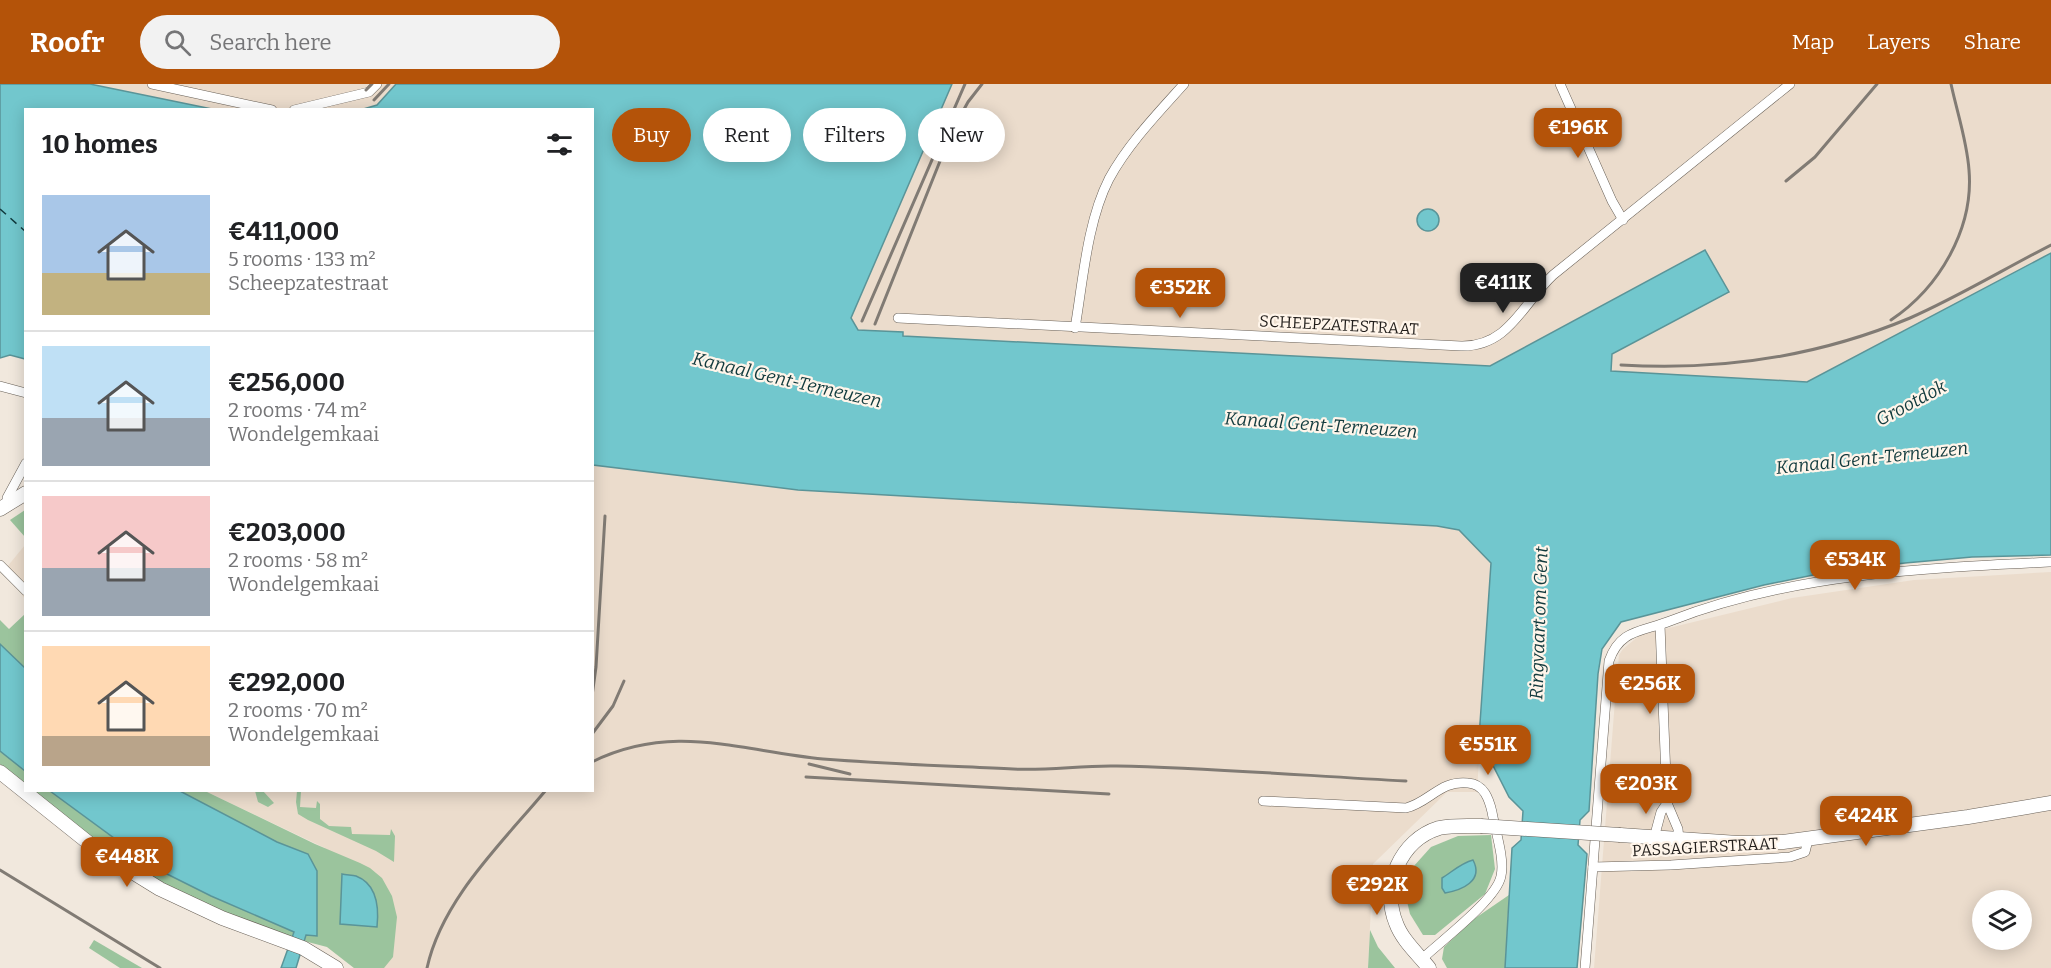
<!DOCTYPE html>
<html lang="en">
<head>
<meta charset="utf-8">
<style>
  body { margin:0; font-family:Bitter,serif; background:#f2f2f2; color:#202124; height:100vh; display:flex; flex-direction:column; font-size:22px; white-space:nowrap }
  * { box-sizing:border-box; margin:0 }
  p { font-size:20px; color:#757577 }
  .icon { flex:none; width:33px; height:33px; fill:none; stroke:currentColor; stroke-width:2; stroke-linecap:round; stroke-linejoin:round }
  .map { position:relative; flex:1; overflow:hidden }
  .drawer { position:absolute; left:24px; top:24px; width:570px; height:684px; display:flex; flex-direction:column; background:#fff; border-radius:0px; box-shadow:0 3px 15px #0003 }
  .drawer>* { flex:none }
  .top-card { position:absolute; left:612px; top:24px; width:570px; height:54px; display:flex; gap:12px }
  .buttons { position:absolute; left:1972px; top:806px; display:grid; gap:12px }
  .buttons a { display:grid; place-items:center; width:60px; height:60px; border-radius:50%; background:#fff; box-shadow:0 3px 15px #0003; font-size:30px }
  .price { position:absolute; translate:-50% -51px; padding:0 14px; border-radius:12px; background:#b45309; color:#fff; font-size:20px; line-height:39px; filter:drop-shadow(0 2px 3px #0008) }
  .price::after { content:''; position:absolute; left:50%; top:36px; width:18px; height:14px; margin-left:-9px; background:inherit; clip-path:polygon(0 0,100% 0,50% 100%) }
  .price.on { background:#222; color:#fff }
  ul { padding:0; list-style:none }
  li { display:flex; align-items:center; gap:18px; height:150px; padding:0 18px }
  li+li { border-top:2px solid #e0e0e0 }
  li span { display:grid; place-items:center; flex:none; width:168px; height:120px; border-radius:0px; color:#555 }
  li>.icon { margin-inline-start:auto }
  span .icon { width:72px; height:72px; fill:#fffc; stroke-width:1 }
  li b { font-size:26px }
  h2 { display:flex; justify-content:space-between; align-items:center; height:72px; padding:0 18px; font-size:26px }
  .chip { padding:0 21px; border-radius:27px; background:#fff; box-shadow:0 3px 15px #0003; font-size:21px; line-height:54px }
  .chip.on { background:#b45309; color:#fff }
  header { display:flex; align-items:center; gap:36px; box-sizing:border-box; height:84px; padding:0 30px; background:#b45309; color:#fff }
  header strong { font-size:28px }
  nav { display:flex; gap:33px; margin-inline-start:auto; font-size:21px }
  .search { width:420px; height:54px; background:#f2f2f2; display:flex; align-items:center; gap:15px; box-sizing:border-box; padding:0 21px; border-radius:33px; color:#757577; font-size:22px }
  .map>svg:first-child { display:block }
</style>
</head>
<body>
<header>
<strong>Roofr</strong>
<div class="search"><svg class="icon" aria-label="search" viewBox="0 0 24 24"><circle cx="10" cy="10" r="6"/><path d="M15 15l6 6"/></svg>Search here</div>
<nav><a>Map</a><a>Layers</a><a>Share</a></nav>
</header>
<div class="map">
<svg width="2051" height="884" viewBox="0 0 2051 884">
  <rect width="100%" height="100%" fill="#f1e8dd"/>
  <g fill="#ebdccc" fill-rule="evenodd">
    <polygon points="90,0 396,0 377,21 360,26 212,25"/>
    <polygon points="952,0 2051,0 2051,169 1807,298 1611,287 1612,270 1729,209 1704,166 1490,282 902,252 902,248 857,246 851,234"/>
    <polygon points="593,381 798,406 1437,442 1459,446 1491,479 1477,708 1447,708 1373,780 1368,884 354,884 327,863 325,764 205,707 592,706"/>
    <polygon points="25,461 25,515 19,507 7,483"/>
    <path d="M2051 488V884H1594L1616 604 1619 571 1623 565 1640 551 1792 514 1914 496ZM1983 816H2022V855H1983Z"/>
  </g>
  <g fill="#9bc49d">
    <polygon points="25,426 25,453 10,436"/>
    <polygon points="25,530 25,584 0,560 0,536 9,545"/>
    <polygon points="0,667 25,687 25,703 0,680"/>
    <path d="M30 707H50L155 784 211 812 294 848 291 854C247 838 202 822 161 799 115 772 73 739 30 707Z"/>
    <polygon points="180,707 205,707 315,760 360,779 370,784 382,794 392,812 397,833 393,873 384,884 354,884 327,863 304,857 306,851 317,851 308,770 277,758"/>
    <polygon points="255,707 263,707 274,719 268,723 258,718"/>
    <polygon points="297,707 301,707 300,723 316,724 317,717 320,720 320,735 329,742 351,743 352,750 390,751 391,745 395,752 394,778 376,767 308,736 298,730 296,718"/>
    <polygon points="1491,751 1495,785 1485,810 1435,851 1423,851 1410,830 1406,813 1413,783 1431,763 1458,752"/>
    <polygon points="1509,811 1505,884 1447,884 1442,875 1444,863 1474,835"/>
    <polygon points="1370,846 1378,863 1395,884 1368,884"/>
    <polygon points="94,856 142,884 120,884 89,864"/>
  </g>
  <g fill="#72c7cd" stroke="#5a9498" stroke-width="1.5">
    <polygon points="0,0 90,0 212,25 26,26 25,275 10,271 0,274"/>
    <polygon points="396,0 952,0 851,234 858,246 903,248 903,252 1490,282 1705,166 1729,208 1612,270 1611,287 1807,298 2051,169 2051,471 1972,473 1905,479 1823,489 1764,501 1621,538 1602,565 1598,590 1589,727 1580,736 1578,761 1587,770 1577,884 1505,884 1512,764 1521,756 1523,727 1509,713 1479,654 1491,479 1459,446 1437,442 798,406 593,381 592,26 360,26 377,21"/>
    <circle cx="1428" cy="136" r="11"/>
    <polygon points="0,560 25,584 25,687 0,667"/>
    <polygon points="50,707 180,707 277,758 308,770 317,787 317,852 306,851 296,884 281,884 294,848 211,812 155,784"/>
    <path d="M1473 776C1484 797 1462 806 1445 809L1442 804V794C1452 788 1461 779 1473 776Z"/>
    <path d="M342 790C346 791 352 791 356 792 377 800 379 824 377 843L340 840Z"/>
  </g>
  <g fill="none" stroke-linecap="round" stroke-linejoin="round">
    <polyline stroke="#113a3d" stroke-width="1.5" stroke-dasharray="8 6" stroke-linecap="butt" points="0,125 26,148"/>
    <g stroke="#686057" stroke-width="10">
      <g id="street">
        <polyline points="152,0 272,26"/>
        <polyline points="1560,0 1612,117 1623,136"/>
        <polyline points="294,26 369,8 377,0"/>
        <path d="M898 234 1461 262C1509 263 1523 219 1553 191L1790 0"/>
        <path d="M1075 244C1083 197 1087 138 1109 95 1128 60 1158 29 1184 0"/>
        <polyline points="0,302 26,309"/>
        <polyline points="10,419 7,414 26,379"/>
        <polyline points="0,481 26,507"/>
        <polyline points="1660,541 1667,719 1678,745 1679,756"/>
        <path d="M1263 717 1406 724C1430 718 1440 696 1468 699 1484 700 1489 715 1492 728 1495 746 1505 775 1501 792 1497 815 1441 857 1422 875"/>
        <polyline points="1654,754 1661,728 1667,719"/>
        <polyline points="1593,783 1671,781 1790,773 1805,768 1808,756"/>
        <path d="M1585 884 1609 577C1620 545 1642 548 1670 537 1790 490 1923 484 2051 478"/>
      </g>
    </g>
    <g stroke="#686057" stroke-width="15">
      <g id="secondary">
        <polyline points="0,425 26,409"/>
        <polyline points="0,688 100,768 160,805 222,834 303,864 336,884"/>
        <polyline points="1620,751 1738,759 1783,758 1968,733 2051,719"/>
        <path d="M1429 884C1418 870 1402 856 1396 839 1381 802 1400 756 1439 744 1453 741 1467 742 1481 742"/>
      </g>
    </g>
    <use href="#street" stroke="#fff" stroke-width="9"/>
    <use href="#secondary" stroke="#fff" stroke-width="14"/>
    <g stroke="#817b74" stroke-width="3">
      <polyline points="366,6 372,0"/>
      <polyline points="374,16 389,0"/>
      <polyline points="1786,97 1815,73 1877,0"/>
      <path d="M1891 236C1939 204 1974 145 1969 86 1967 57 1957 28 1951 0"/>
      <polyline points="862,237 965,0"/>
      <polyline points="875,240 952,47 968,18 982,0"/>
      <path d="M1621 281C1721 287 1817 273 1910 234 1958 213 2004 185 2051 161"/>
      <polyline points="592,612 596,583 605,432"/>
      <polyline points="592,650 613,622 624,597"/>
      <path d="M592 678C673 638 740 667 823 675 886 680 950 682 1013 685 1048 687 1082 681 1117 682 1213 684 1310 692 1406 697"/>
      <polyline points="809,680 850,690"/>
      <polyline points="806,693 1109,710"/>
      <polyline points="0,786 160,884"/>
      <path d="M427 884C442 815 502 759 546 706"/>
    </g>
    <g stroke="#686057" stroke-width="15" stroke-linecap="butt">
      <polyline id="secondary-bridge" points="1481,742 1620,751"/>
    </g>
    <use href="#secondary-bridge" stroke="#fff" stroke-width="14"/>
  </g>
  <g text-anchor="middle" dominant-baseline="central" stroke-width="4.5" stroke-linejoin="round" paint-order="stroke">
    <g font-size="16" fill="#221e1b" stroke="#fff5ea">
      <text transform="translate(1339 241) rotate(3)">SCHEEPZATESTRAAT</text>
      <text transform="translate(1705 763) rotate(-3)">PASSAGIERSTRAAT</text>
    </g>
    <g font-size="18" font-style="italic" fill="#113a3d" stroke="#fff5ea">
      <text transform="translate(787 296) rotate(13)">Kanaal Gent-Terneuzen</text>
      <text transform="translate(1911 319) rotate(-28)">Grootdok</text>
      <text transform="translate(1321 341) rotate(4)">Kanaal Gent-Terneuzen</text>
      <text transform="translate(1872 374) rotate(-6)">Kanaal Gent-Terneuzen</text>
      <text transform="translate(1539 539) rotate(-88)">Ringvaart om Gent</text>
    </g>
  </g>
</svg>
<div class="buttons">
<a><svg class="icon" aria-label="layers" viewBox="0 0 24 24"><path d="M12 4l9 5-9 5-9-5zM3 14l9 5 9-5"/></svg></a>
</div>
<b class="price" style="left:1578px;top:75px">€196K</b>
<b class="price on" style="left:1503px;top:230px">€411K</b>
<b class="price" style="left:1180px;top:235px">€352K</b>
<b class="price" style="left:1855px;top:507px">€534K</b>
<b class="price" style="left:1650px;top:631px">€256K</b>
<b class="price" style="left:1488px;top:692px">€551K</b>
<b class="price" style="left:1646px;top:731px">€203K</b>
<b class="price" style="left:1866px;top:763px">€424K</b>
<b class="price" style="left:127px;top:804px">€448K</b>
<b class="price" style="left:1377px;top:832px">€292K</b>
<div class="top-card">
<a class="chip on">Buy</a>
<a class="chip">Rent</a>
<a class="chip">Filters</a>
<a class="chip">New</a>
</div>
<section class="drawer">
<h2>10 homes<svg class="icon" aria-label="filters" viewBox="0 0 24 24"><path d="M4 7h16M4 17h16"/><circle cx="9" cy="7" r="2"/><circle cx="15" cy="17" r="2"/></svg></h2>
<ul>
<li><span style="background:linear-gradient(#a9c7e8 65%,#c2b280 0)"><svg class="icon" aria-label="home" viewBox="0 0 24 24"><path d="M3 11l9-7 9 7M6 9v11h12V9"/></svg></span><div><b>€411,000</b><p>5 rooms · 133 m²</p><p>Scheepzatestraat</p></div></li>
<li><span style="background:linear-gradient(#bfe0f5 60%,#9aa5b1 0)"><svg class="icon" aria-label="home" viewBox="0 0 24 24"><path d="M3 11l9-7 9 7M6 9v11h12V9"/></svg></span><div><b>€256,000</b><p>2 rooms · 74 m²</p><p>Wondelgemkaai</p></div></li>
<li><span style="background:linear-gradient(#f6c9c9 60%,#9aa5b1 0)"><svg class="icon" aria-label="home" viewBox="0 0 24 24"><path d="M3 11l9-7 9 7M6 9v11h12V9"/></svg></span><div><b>€203,000</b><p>2 rooms · 58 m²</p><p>Wondelgemkaai</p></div></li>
<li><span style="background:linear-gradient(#ffd9b3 75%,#b9a48a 0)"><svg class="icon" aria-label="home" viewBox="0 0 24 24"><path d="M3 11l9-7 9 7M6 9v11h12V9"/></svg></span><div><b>€292,000</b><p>2 rooms · 70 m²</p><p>Wondelgemkaai</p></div></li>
</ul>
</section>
</div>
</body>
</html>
